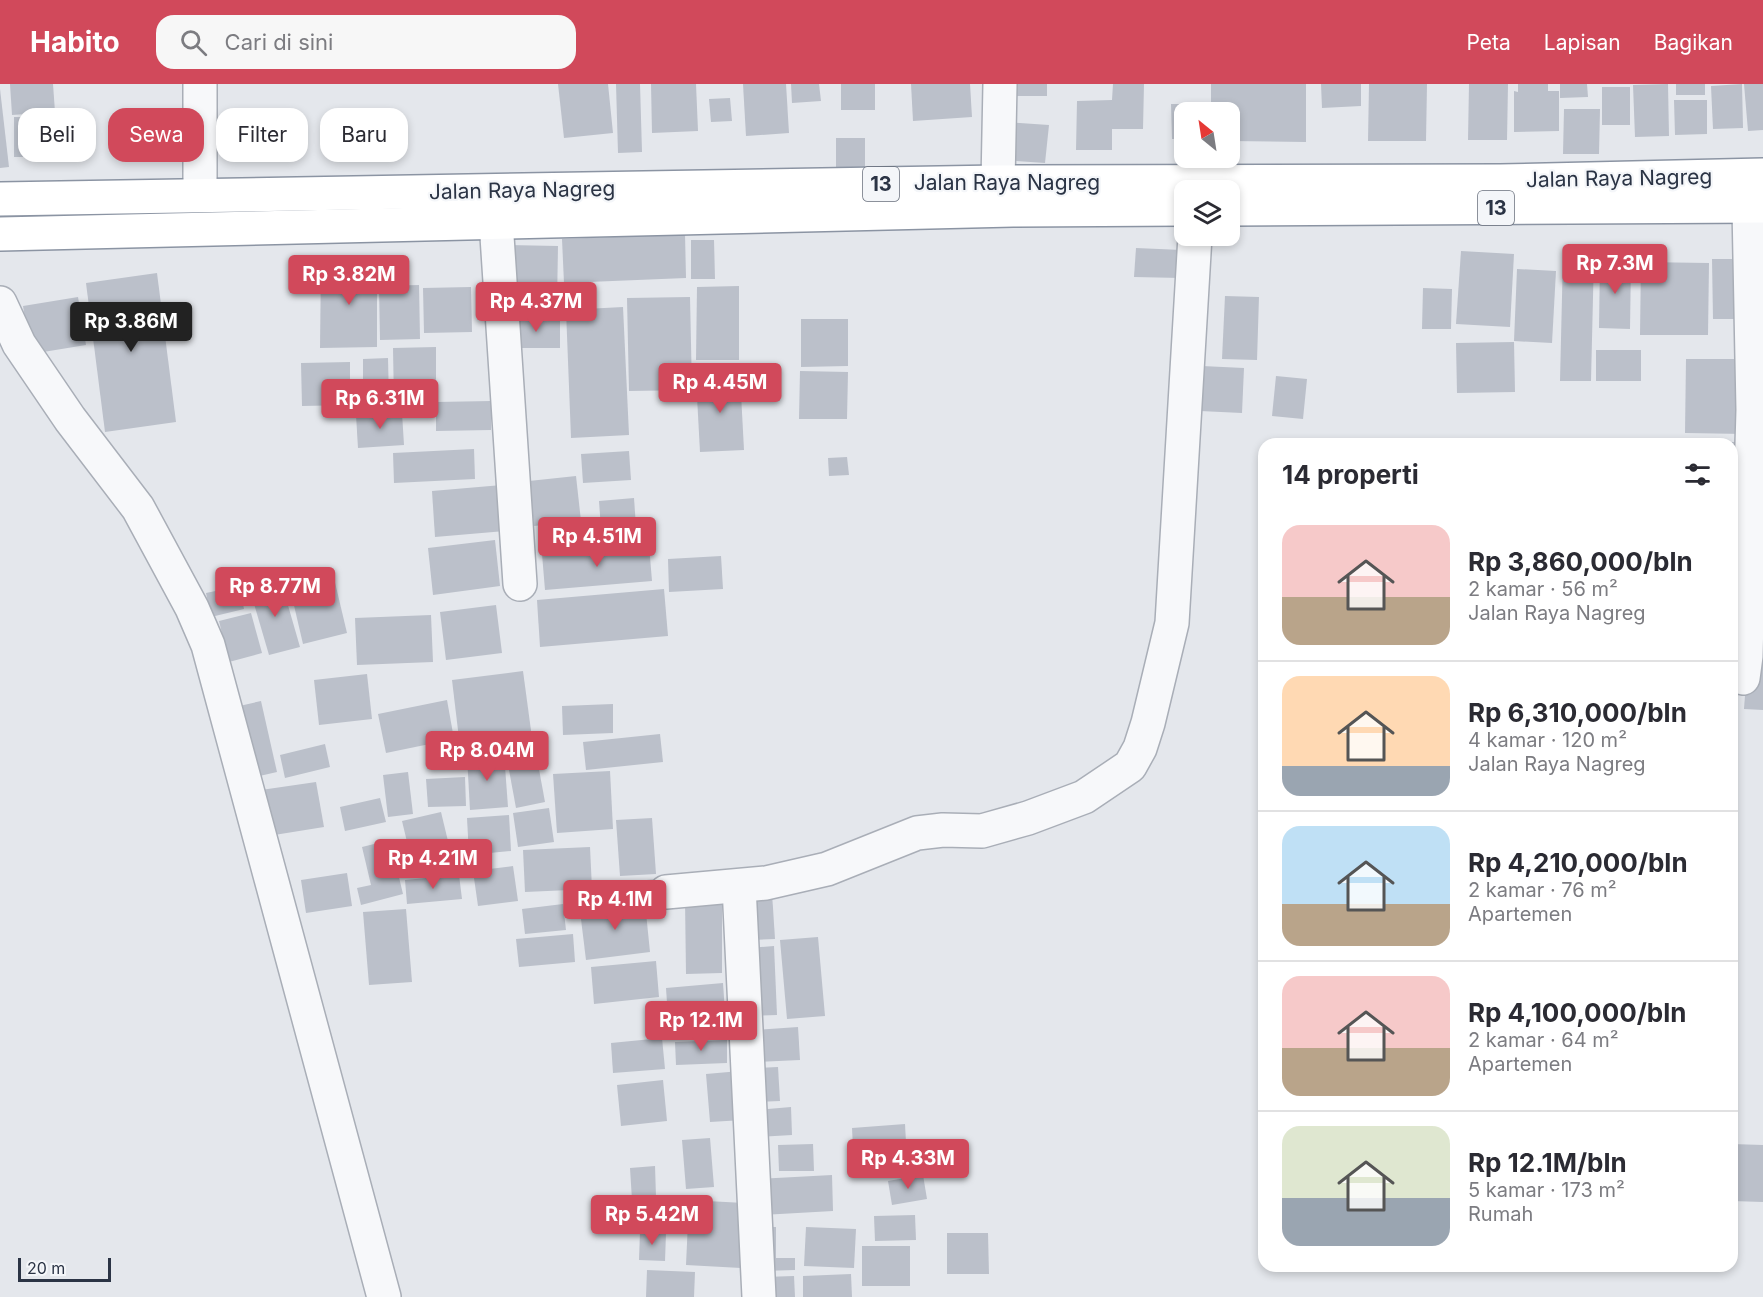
<!DOCTYPE html>
<html lang="id">
<head>
<meta charset="utf-8">
<style>
  body { margin:0; font-family:Inter,sans-serif; background:#f7f7f7; color:#2b2b33; height:100vh; display:flex; flex-direction:column; font-size:22px; white-space:nowrap }
  * { box-sizing:border-box; margin:0 }
  p { font-size:20px; color:#7c7c81 }
  .icon { flex:none; width:33px; height:33px; fill:none; stroke:currentColor; stroke-width:2; stroke-linecap:round; stroke-linejoin:round }
  .map { position:relative; flex:1; overflow:hidden }
  .sheet { position:absolute; left:1258px; top:354px; width:480px; height:834px; display:flex; flex-direction:column; background:#fff; border-radius:18px; box-shadow:0 3px 9px #0003 }
  .sheet>* { flex:none }
  .hud { position:absolute; left:18px; top:24px; width:570px; height:54px; display:flex; gap:12px }
  .needle { width:39px; rotate:330deg }
  .tools { position:absolute; left:1174px; top:18px; display:grid; gap:12px }
  .tools a { display:grid; place-items:center; width:66px; height:66px; border-radius:12px; background:#fff; box-shadow:0 3px 9px #0003; font-size:30px }
  .scale { position:absolute; left:18px; bottom:15px; width:93px; box-sizing:border-box; padding-left:6px; border:3px solid #2b3445; border-top:0; font-size:16px; line-height:21px; white-space:nowrap; color:#2b3445; -webkit-text-stroke:4px #f4f6f9; paint-order:stroke }
  .price { position:absolute; translate:-50% -51px; padding:0 14px; border-radius:6px; background:#d1495b; color:#fff; font-size:20px; line-height:39px; filter:drop-shadow(0 2px 3px #0008) }
  .price::after { content:''; position:absolute; left:50%; top:36px; width:18px; height:14px; margin-left:-9px; background:inherit; clip-path:polygon(0 0,100% 0,50% 100%) }
  .price.active { background:#222; color:#fff }
  ul { padding:0; list-style:none }
  li { display:flex; align-items:center; gap:18px; height:150px; padding:0 24px }
  li+li { border-top:2px solid #e1e1e2 }
  li span { display:grid; place-items:center; flex:none; width:168px; height:120px; border-radius:18px; color:#555 }
  li>.icon { margin-inline-start:auto }
  span .icon { width:72px; height:72px; fill:#fffc; stroke-width:1 }
  li b { font-size:26px }
  h2 { display:flex; justify-content:space-between; align-items:center; height:72px; padding:0 24px; font-size:26px }
  .tag { padding:0 21px; border-radius:18px; background:#fff; box-shadow:0 3px 9px #0003; font-size:21px; line-height:54px }
  .tag.active { background:#d1495b; color:#fff }
  header { display:flex; align-items:center; gap:36px; box-sizing:border-box; height:84px; padding:0 30px; background:#d1495b; color:#fff }
  header strong { font-size:28px }
  nav { display:flex; gap:33px; margin-inline-start:auto; font-size:21px }
  .search { width:420px; height:54px; background:#f7f7f7; display:flex; align-items:center; gap:15px; box-sizing:border-box; padding:0 21px; border-radius:18px; color:#7c7c81; font-size:22px }
  .map>svg:first-child { display:block }
</style>
</head>
<body>
<header>
<strong>Habito</strong>
<div class="search"><svg class="icon" aria-label="search" viewBox="0 0 24 24"><circle cx="10" cy="10" r="6"/><path d="M15 15l6 6"/></svg>Cari di sini</div>
<nav><a>Peta</a><a>Lapisan</a><a>Bagikan</a></nav>
</header>
<div class="map">
<svg width="1763" height="1213" viewBox="0 0 1763 1213">
  <rect width="100%" height="100%" fill="#e4e7ec"/>
  <g fill="#bbc0ca">
    <polygon points="10,0 53,0 55,28 12,31"/>
    <polygon points="558,0 608,0 613,49 564,54"/>
    <polygon points="616,0 640,0 642,68 618,69"/>
    <polygon points="651,0 696,0 698,47 652,49"/>
    <polygon points="743,0 786,0 789,49 746,52"/>
    <polygon points="791,0 819,0 821,17 792,19"/>
    <rect x="841" y="0" width="34" height="26"/>
    <polygon points="911,0 970,0 972,33 913,37"/>
    <rect x="1005" y="0" width="42" height="12"/>
    <polygon points="1113,0 1144,0 1143,45 1112,45 1112,66 1076,66 1077,17 1112,16"/>
    <polygon points="1211,0 1306,0 1306,58 1230,57 1230,28 1211,28"/>
    <polygon points="1321,0 1361,0 1361,22 1322,24"/>
    <polygon points="1369,0 1427,0 1426,57 1368,57"/>
    <polygon points="1469,0 1508,0 1507,56 1468,56"/>
    <polygon points="1518,0 1548,0 1548,7 1559,7 1559,47 1514,48 1514,7 1518,8"/>
    <polygon points="1560,0 1587,0 1588,13 1560,14"/>
    <polygon points="1668,0 1669,52 1635,53 1633,1"/>
    <rect x="1676" y="0" width="29" height="11"/>
    <polygon points="1742,0 1743,44 1713,45 1711,2"/>
    <polygon points="1744,0 1763,0 1763,46 1748,47"/>
    <rect x="1602" y="3" width="28" height="38"/>
    <polygon points="0,5 9,83 0,84"/>
    <polygon points="730,14 732,37 711,38 709,15"/>
    <polygon points="1674,16 1707,16 1707,50 1675,51"/>
    <polygon points="1171,20 1200,20 1200,28 1185,28 1185,55 1172,55"/>
    <polygon points="1564,25 1600,25 1599,70 1563,70"/>
    <polygon points="14,33 68,34 68,73 14,73"/>
    <polygon points="1007,38 1049,41 1045,79 1004,76"/>
    <rect x="836" y="54" width="29" height="29"/>
    <polygon points="685,150 686,194 564,199 562,155"/>
    <polygon points="691,156 714,156 715,195 691,195"/>
    <polygon points="505,161 558,162 557,218 504,218"/>
    <polygon points="1136,164 1182,166 1181,194 1134,193"/>
    <polygon points="1461,167 1514,170 1510,243 1456,240"/>
    <polygon points="1563,171 1594,171 1591,297 1560,297"/>
    <polygon points="1712,175 1744,175 1745,235 1713,235"/>
    <polygon points="1600,177 1631,177 1630,245 1599,244"/>
    <polygon points="1641,178 1709,179 1708,251 1640,251"/>
    <polygon points="321,180 377,180 377,263 320,264"/>
    <polygon points="1517,185 1556,187 1552,259 1514,257"/>
    <polygon points="157,189 176,338 105,348 86,199"/>
    <polygon points="419,201 420,255 380,256 379,202"/>
    <polygon points="739,202 739,276 696,276 697,203"/>
    <polygon points="471,203 472,248 424,249 423,204"/>
    <polygon points="1423,204 1452,205 1451,245 1422,245"/>
    <polygon points="1225,212 1259,213 1257,276 1222,275"/>
    <polygon points="78,213 86,261 31,270 23,222"/>
    <polygon points="690,213 692,306 629,307 627,214"/>
    <polygon points="623,223 629,351 571,354 566,226"/>
    <rect x="512" y="234" width="48" height="30"/>
    <polygon points="801,235 848,235 848,282 801,283"/>
    <polygon points="1514,258 1515,308 1457,309 1456,259"/>
    <polygon points="436,263 436,318 394,319 393,264"/>
    <rect x="1596" y="266" width="45" height="31"/>
    <polygon points="388,274 389,317 363,318 363,275"/>
    <polygon points="1686,275 1745,275 1744,350 1685,349"/>
    <polygon points="350,278 350,321 302,322 301,279"/>
    <polygon points="1202,282 1244,284 1242,329 1200,327"/>
    <polygon points="800,287 848,288 847,335 799,335"/>
    <polygon points="740,291 744,366 700,368 696,294"/>
    <polygon points="1276,292 1307,295 1303,335 1272,332"/>
    <polygon points="491,317 491,346 436,347 436,318"/>
    <polygon points="402,329 404,361 358,364 356,331"/>
    <rect x="1686" y="358" width="41" height="2"/>
    <polygon points="1732,358 1739,358 1738,420 1732,420"/>
    <polygon points="474,365 475,395 394,399 393,369"/>
    <polygon points="629,367 631,396 583,399 581,370"/>
    <polygon points="847,373 849,391 829,392 828,374"/>
    <polygon points="576,392 581,437 534,442 529,397"/>
    <polygon points="502,401 505,447 435,453 432,407"/>
    <polygon points="634,414 637,457 602,459 599,417"/>
    <polygon points="495,456 500,502 433,511 428,464"/>
    <polygon points="649,461 652,497 545,506 542,470"/>
    <polygon points="721,472 723,505 669,508 668,475"/>
    <polygon points="333,490 347,549 303,560 289,500"/>
    <polygon points="281,497 300,563 269,571 250,506"/>
    <polygon points="239,502 244,525 211,533 206,509"/>
    <polygon points="664,505 668,552 540,563 537,516"/>
    <polygon points="496,521 502,569 446,576 440,528"/>
    <polygon points="251,529 262,569 229,578 219,537"/>
    <polygon points="431,531 433,578 357,581 355,534"/>
    <polygon points="1748,572 1763,574 1763,626 1744,625"/>
    <polygon points="523,587 532,654 460,663 452,596"/>
    <polygon points="367,590 372,635 319,641 314,596"/>
    <polygon points="447,616 454,655 386,669 378,630"/>
    <polygon points="261,617 277,688 251,694 235,623"/>
    <polygon points="613,620 613,649 563,651 562,622"/>
    <polygon points="660,650 663,678 586,686 583,658"/>
    <polygon points="325,660 330,683 285,694 280,671"/>
    <polygon points="504,669 508,723 470,726 467,672"/>
    <polygon points="536,669 545,718 516,724 507,675"/>
    <polygon points="610,687 613,745 557,749 553,690"/>
    <polygon points="408,688 413,730 388,733 383,691"/>
    <polygon points="465,693 466,722 428,723 426,695"/>
    <polygon points="316,698 324,743 268,752 261,706"/>
    <polygon points="380,714 386,738 345,747 340,723"/>
    <polygon points="549,724 554,758 518,763 513,729"/>
    <polygon points="441,728 453,778 414,787 402,737"/>
    <polygon points="509,731 511,767 469,771 467,734"/>
    <polygon points="652,734 656,790 620,792 616,736"/>
    <polygon points="390,756 403,810 361,821 357,804 371,801 362,763"/>
    <polygon points="590,763 592,805 525,808 523,766"/>
    <polygon points="513,782 518,817 478,822 473,787"/>
    <polygon points="347,789 352,822 306,829 301,796"/>
    <polygon points="459,791 462,815 407,820 405,796"/>
    <polygon points="659,795 660,810 635,812 634,797"/>
    <polygon points="772,809 775,855 751,856 748,811"/>
    <polygon points="685,815 722,815 722,889 686,890"/>
    <polygon points="645,819 650,868 586,876 580,827"/>
    <polygon points="563,820 566,846 525,850 522,825"/>
    <polygon points="406,825 412,898 369,901 363,828"/>
    <polygon points="573,850 575,878 519,883 516,855"/>
    <polygon points="818,853 825,932 787,935 780,856"/>
    <polygon points="774,862 777,931 751,932 748,864"/>
    <polygon points="656,877 659,913 594,920 591,883"/>
    <polygon points="723,899 726,943 669,948 666,904"/>
    <polygon points="798,943 800,976 755,978 754,946"/>
    <polygon points="662,954 665,985 613,989 611,959"/>
    <polygon points="727,956 727,979 676,981 675,958"/>
    <polygon points="778,983 780,1017 757,1018 755,984"/>
    <polygon points="740,987 743,1036 710,1038 706,990"/>
    <polygon points="663,996 667,1037 621,1042 617,1001"/>
    <polygon points="791,1023 792,1051 758,1053 756,1026"/>
    <polygon points="905,1040 907,1077 854,1082 852,1044"/>
    <polygon points="710,1054 714,1103 686,1105 682,1056"/>
    <polygon points="813,1060 814,1087 779,1087 778,1061"/>
    <polygon points="1732,1060 1763,1061 1763,1118 1732,1117"/>
    <polygon points="655,1082 656,1114 632,1116 630,1084"/>
    <polygon points="832,1091 833,1127 761,1131 759,1095"/>
    <polygon points="923,1091 927,1115 892,1121 888,1097"/>
    <polygon points="689,1116 744,1119 741,1184 686,1181"/>
    <polygon points="915,1131 916,1156 875,1157 874,1132"/>
    <polygon points="762,1143 776,1143 776,1174 795,1174 795,1186 763,1187"/>
    <polygon points="806,1143 856,1145 854,1184 804,1182"/>
    <polygon points="640,1148 666,1149 665,1177 639,1176"/>
    <polygon points="947,1149 988,1149 989,1190 947,1190"/>
    <rect x="862" y="1162" width="48" height="40"/>
    <polygon points="647,1186 695,1188 694,1213 646,1213"/>
    <polygon points="851,1190 852,1213 803,1213 803,1192"/>
    <polygon points="794,1192 795,1213 765,1213 764,1193"/>
  </g>
  <g fill="none" stroke-linecap="round" stroke-linejoin="round">
    <g stroke="#a9aeb7" stroke-width="36">
      <g id="minor">
        <polyline points="200,0 200,111"/>
        <polyline points="998,98 1000,0"/>
        <polyline points="496,137 520,500"/>
        <polyline points="0,219 19,260 70,335 138,424 192,524 208,561 384,1213"/>
        <polyline points="1743,594 1746,572 1753,326 1749,123"/>
        <polyline points="739,802 759,1213"/>
        <polyline points="666,808 766,799 827,785 917,749 943,746 982,747 1028,734 1084,713 1130,682 1140,664 1148,639 1172,539 1195,152"/>
      </g>
    </g>
    <g stroke="#8b94a3" stroke-width="36">
      <g id="highway">
        <polyline points="0,115 998,98 1500,97 1763,91"/>
        <polyline points="1230,125 1763,122"/>
        <polyline points="0,150 1013,126 1185,125"/>
      </g>
    </g>
    <use href="#minor" stroke="#f7f8fa" stroke-width="33"/>
    <use href="#highway" stroke="#fff" stroke-width="33"/>
  </g>
  <g text-anchor="middle" dominant-baseline="central" stroke-width="4.5" stroke-linejoin="round" paint-order="stroke">
    <g fill="#f4f6f9" stroke="#676e7b" stroke-width="1.5">
      <rect x="863" y="83" width="36" height="34" rx="4.5"/>
      <rect x="1478" y="107" width="36" height="34" rx="4.5"/>
    </g>
    <g font-size="20" font-weight="bold" fill="#2b3445">
      <text x="881" y="100">13</text>
      <text x="1496" y="124">13</text>
    </g>
    <g font-size="21" fill="#2b3445" stroke="#f4f6f9">
      <text transform="translate(1619 94) rotate(-1)">Jalan Raya Nagreg</text>
      <text x="1007" y="98">Jalan Raya Nagreg</text>
      <text transform="translate(522 106) rotate(-1)">Jalan Raya Nagreg</text>
    </g>
  </g>
</svg>
<div class="tools">
<a><svg class="needle" viewBox="-14 -14 28 28"><path d="M0-13l5 13h-10z" fill="#e53935"/><path d="M0 13l5-13h-10z" fill="#7c7c81"/></svg></a>
<a><svg class="icon" aria-label="layers" viewBox="0 0 24 24"><path d="M12 4l9 5-9 5-9-5zM3 14l9 5 9-5"/></svg></a>
</div>
<div class="scale">20 m</div>
<b class="price" style="left:1615px;top:211px">Rp 7.3M</b>
<b class="price" style="left:349px;top:222px">Rp 3.82M</b>
<b class="price" style="left:536px;top:249px">Rp 4.37M</b>
<b class="price active" style="left:131px;top:269px">Rp 3.86M</b>
<b class="price" style="left:720px;top:330px">Rp 4.45M</b>
<b class="price" style="left:380px;top:346px">Rp 6.31M</b>
<b class="price" style="left:597px;top:484px">Rp 4.51M</b>
<b class="price" style="left:275px;top:534px">Rp 8.77M</b>
<b class="price" style="left:487px;top:698px">Rp 8.04M</b>
<b class="price" style="left:433px;top:806px">Rp 4.21M</b>
<b class="price" style="left:615px;top:847px">Rp 4.1M</b>
<b class="price" style="left:701px;top:968px">Rp 12.1M</b>
<b class="price" style="left:908px;top:1106px">Rp 4.33M</b>
<b class="price" style="left:652px;top:1162px">Rp 5.42M</b>
<div class="hud">
<a class="tag">Beli</a>
<a class="tag active">Sewa</a>
<a class="tag">Filter</a>
<a class="tag">Baru</a>
</div>
<section class="sheet">
<h2>14 properti<svg class="icon" aria-label="filters" viewBox="0 0 24 24"><path d="M4 7h16M4 17h16"/><circle cx="9" cy="7" r="2"/><circle cx="15" cy="17" r="2"/></svg></h2>
<ul>
<li><span style="background:linear-gradient(#f6c9c9 60%,#b9a48a 0)"><svg class="icon" aria-label="home" viewBox="0 0 24 24"><path d="M3 11l9-7 9 7M6 9v11h12V9"/></svg></span><div><b>Rp 3,860,000/bln</b><p>2 kamar · 56 m²</p><p>Jalan Raya Nagreg</p></div></li>
<li><span style="background:linear-gradient(#ffd9b3 75%,#9aa5b1 0)"><svg class="icon" aria-label="home" viewBox="0 0 24 24"><path d="M3 11l9-7 9 7M6 9v11h12V9"/></svg></span><div><b>Rp 6,310,000/bln</b><p>4 kamar · 120 m²</p><p>Jalan Raya Nagreg</p></div></li>
<li><span style="background:linear-gradient(#bfe0f5 65%,#b9a48a 0)"><svg class="icon" aria-label="home" viewBox="0 0 24 24"><path d="M3 11l9-7 9 7M6 9v11h12V9"/></svg></span><div><b>Rp 4,210,000/bln</b><p>2 kamar · 76 m²</p><p>Apartemen</p></div></li>
<li><span style="background:linear-gradient(#f6c9c9 60%,#b9a48a 0)"><svg class="icon" aria-label="home" viewBox="0 0 24 24"><path d="M3 11l9-7 9 7M6 9v11h12V9"/></svg></span><div><b>Rp 4,100,000/bln</b><p>2 kamar · 64 m²</p><p>Apartemen</p></div></li>
<li><span style="background:linear-gradient(#dfe7d0 60%,#9aa5b1 0)"><svg class="icon" aria-label="home" viewBox="0 0 24 24"><path d="M3 11l9-7 9 7M6 9v11h12V9"/></svg></span><div><b>Rp 12.1M/bln</b><p>5 kamar · 173 m²</p><p>Rumah</p></div></li>
</ul>
</section>
</div>
</body>
</html>
